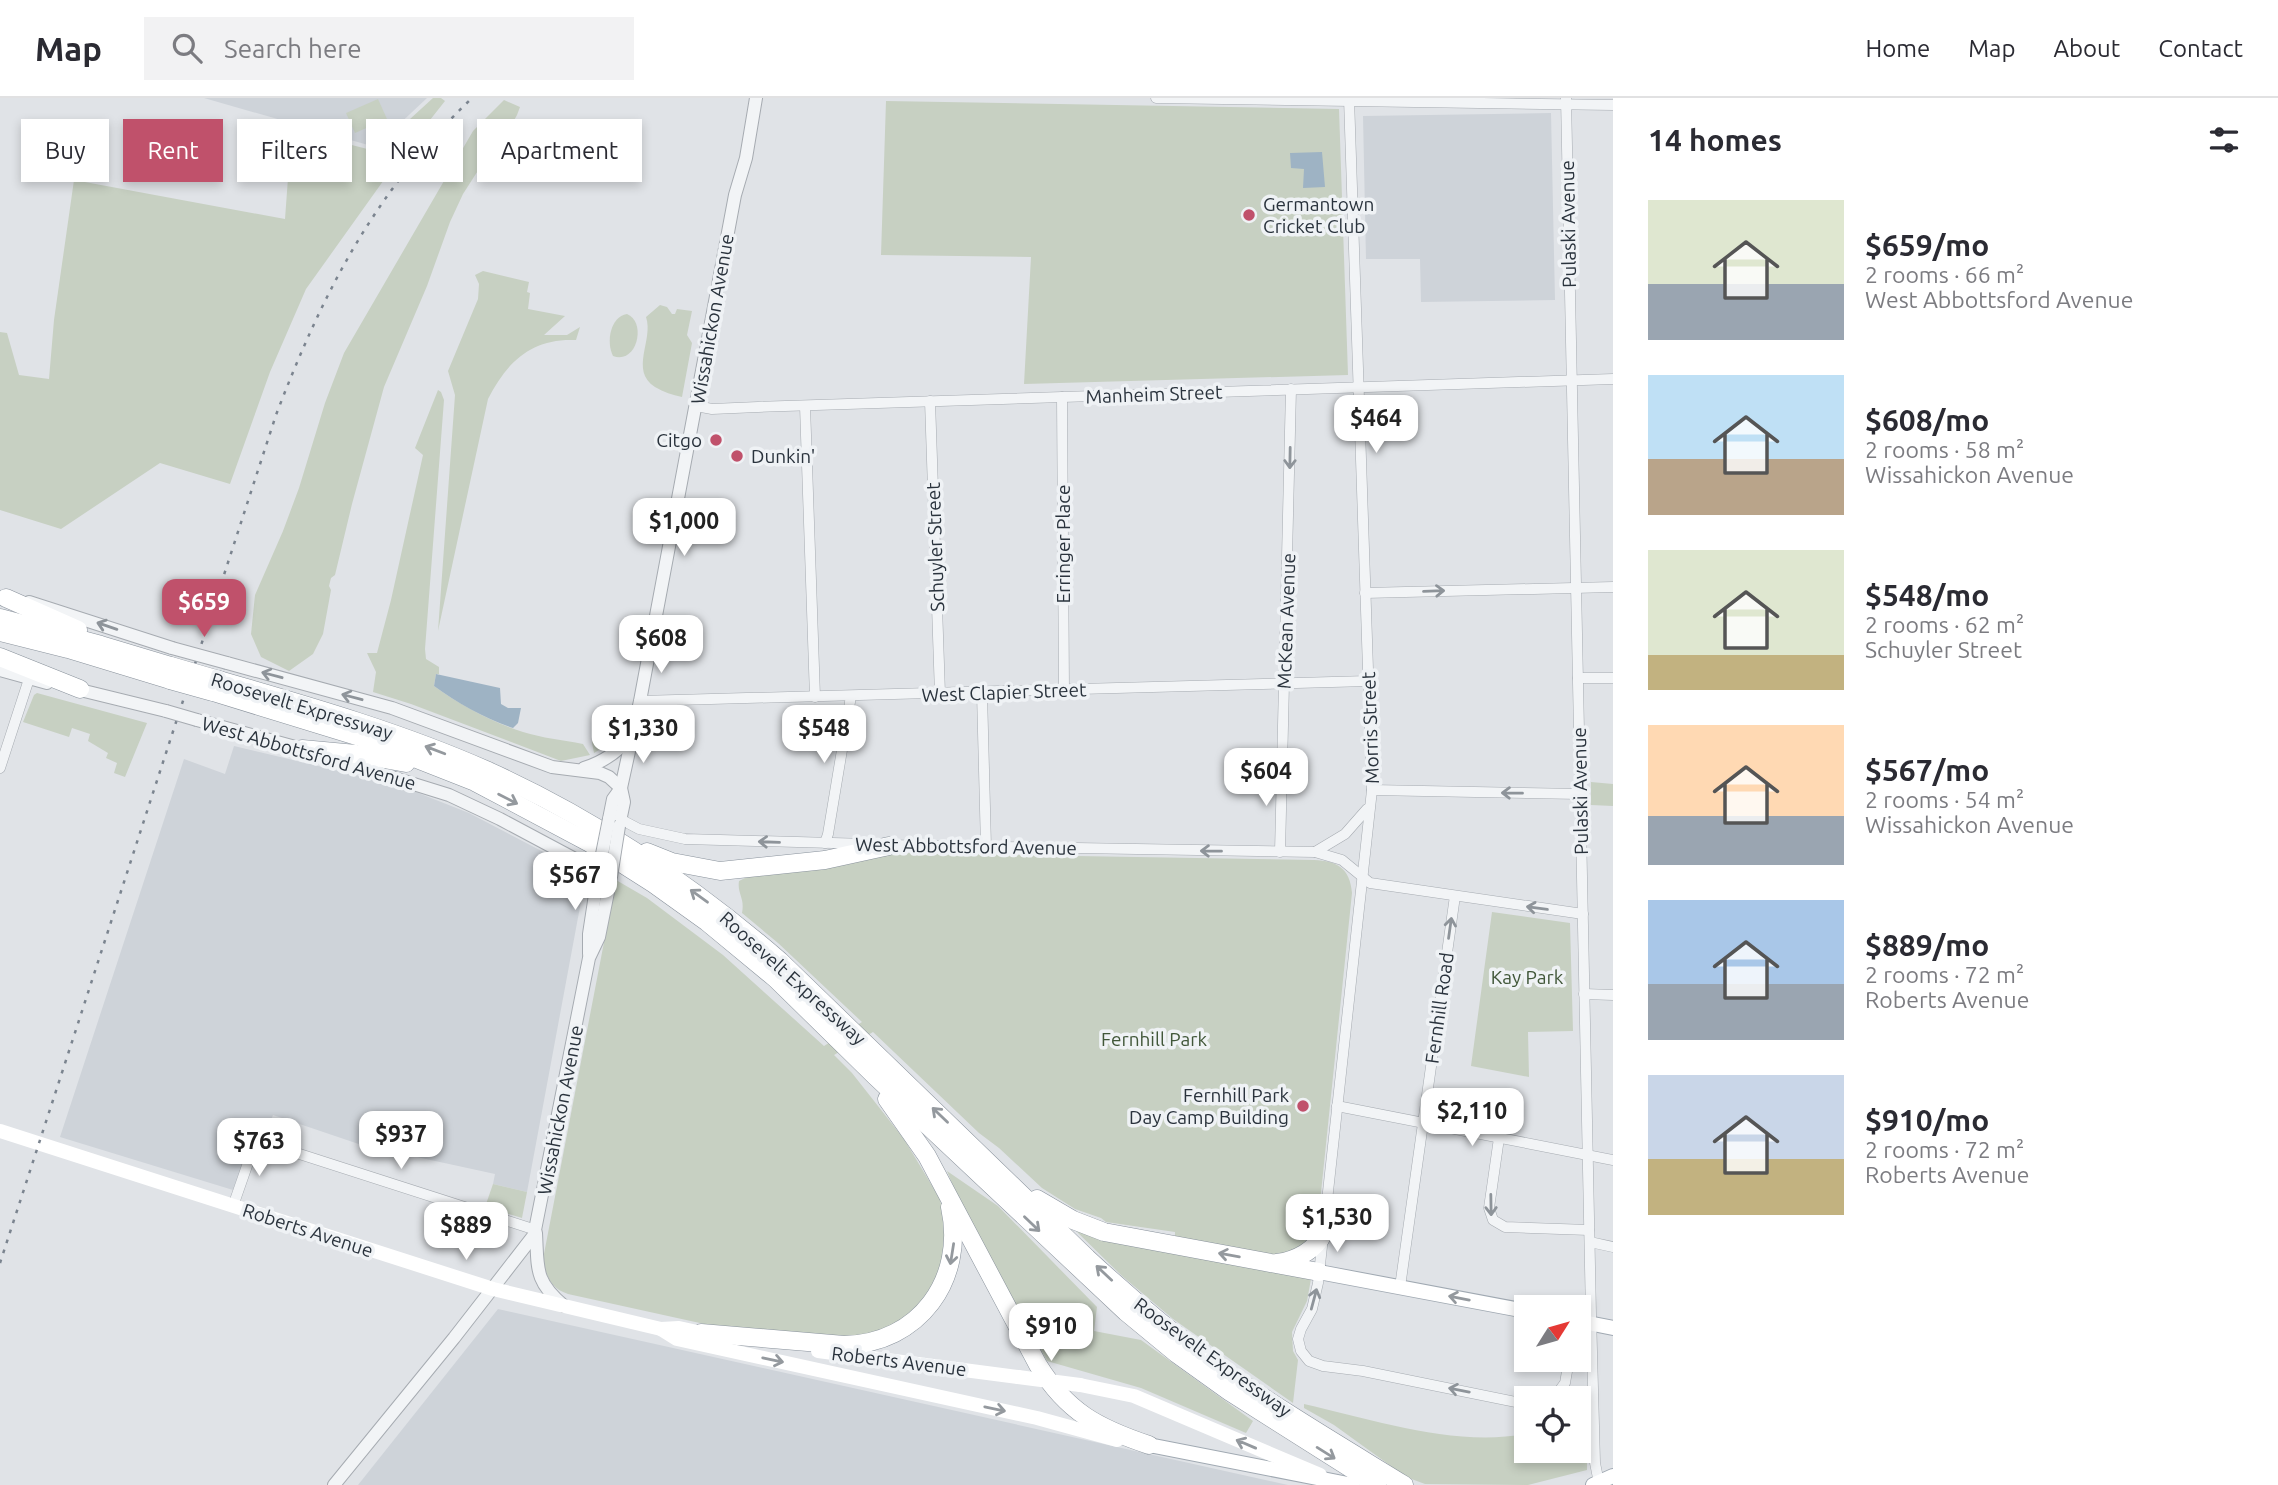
<!DOCTYPE html>
<html lang="en">
<head>
<meta charset="utf-8">
<style>
  body { margin:0; font-family:Ubuntu,sans-serif; background:#f2f2f3; color:#2b2b33; height:100vh; display:flex; flex-direction:column; font-size:26px; white-space:nowrap }
  * { box-sizing:border-box; margin:0 }
  p { font-size:23px; color:#7c7c81 }
  .icon { flex:none; width:38px; height:38px; fill:none; stroke:currentColor; stroke-width:2; stroke-linecap:round; stroke-linejoin:round }
  .map { position:relative; flex:1; overflow:hidden }
  .drawer { display:flex; flex-direction:column; background:#fff; width:665px }
  .drawer>* { flex:none }
  .guide { position:absolute; left:21px; top:21px; width:665px; height:63px; display:flex; gap:14px }
  .needle { width:46px; rotate:53deg }
  .tools { position:absolute; left:1514px; top:1197px; display:grid; gap:14px }
  .tools a { display:grid; place-items:center; width:77px; height:77px; border-radius:0px; background:#fff; box-shadow:0 4px 10px #0003; font-size:35px }
  .price { position:absolute; translate:-50% -60px; padding:0 16px; border-radius:14px; background:#fff; color:#222; font-size:23px; line-height:46px; filter:drop-shadow(0 2px 4px #0008) }
  .price::after { content:''; position:absolute; left:50%; top:42px; width:21px; height:16px; margin-left:-10px; background:inherit; clip-path:polygon(0 0,100% 0,50% 100%) }
  .price.selected { background:#c0516b; color:#fff }
  ul { padding:0; list-style:none }
  li { display:flex; align-items:center; gap:21px; height:175px; padding:0 35px }
  li span { display:grid; place-items:center; flex:none; width:196px; height:140px; border-radius:0px; color:#555 }
  li>.icon { margin-inline-start:auto }
  span .icon { width:84px; height:84px; fill:#fffc; stroke-width:1 }
  li b { font-size:30px }
  h2 { display:flex; justify-content:space-between; align-items:center; height:84px; padding:0 35px; font-size:30px }
  .tag { padding:0 24px; border-radius:0px; background:#fff; box-shadow:0 4px 10px #0003; font-size:24px; line-height:63px }
  .tag.selected { background:#c0516b; color:#fff }
  header { display:flex; align-items:center; gap:42px; box-sizing:border-box; height:98px; padding:0 35px; background:#fff; border-bottom:2px solid #e1e1e2 }
  header strong { font-size:33px }
  nav { display:flex; gap:38px; margin-inline-start:auto; font-size:24px }
  .search { width:490px; height:63px; background:#f2f2f3; display:flex; align-items:center; gap:18px; box-sizing:border-box; padding:0 24px; border-radius:0px; color:#7c7c81; font-size:26px }
  main { display:flex; flex:1; min-height:0 }
  .map>svg:first-child { display:block }
</style>
</head>
<body>
<header>
<strong>Map</strong>
<div class="search"><svg class="icon" aria-label="search" viewBox="0 0 24 24"><circle cx="10" cy="10" r="6"/><path d="M15 15l6 6"/></svg>Search here</div>
<nav><a>Home</a><a>Map</a><a>About</a><a>Contact</a></nav>
</header>
<main>
<div class="map">
<svg width="1613" height="1387" viewBox="0 0 1613 1387">
  <rect width="100%" height="100%" fill="#e0e3e7"/>
  <g fill="#ced3d9">
    <polygon points="204,0 427,0 375,49"/>
    <polygon points="1551,15 1555,202 1421,204 1420,161 1366,161 1363,18"/>
    <polygon points="234,648 398,687 469,715 576,771 585,782 527,1094 493,1086 495,1076 403,1056 400,1060 273,1017 264,1039 254,1036 233,1092 60,1039 184,661 225,676"/>
    <polygon points="498,1211 1288,1387 358,1387"/>
  </g>
  <g fill="#c7d0c2">
    <polygon points="433,0 441,0 445,3 396,65 306,191 270,274 230,386 160,365 61,431 0,412 0,234 7,235 19,277 49,281 54,222 74,82 285,121 288,80 243,34 251,21 375,53"/>
    <polygon points="378,1 387,21 355,35 346,15"/>
    <polygon points="504,2 520,9 517,17 486,74 479,71 463,96 450,124 427,188 384,289 352,406 335,477 331,480 329,488 331,492 323,536 313,556 289,573 261,559 251,536 255,497 283,433 299,390 325,305 344,255 473,33"/>
    <polygon points="886,3 1339,11 1348,277 1024,286 1031,159 881,157"/>
    <path d="M483 173 529 184 527 194 530 195 528 211 565 218 544 237H567L580 229 576 242C531 240 507 264 488 301L438 533 455 297 448 273 478 201 479 186 475 177Z"/>
    <path d="M660 207 667 209 672 216H675L677 211 692 213 687 237 692 245 682 299C672 297 664 294 655 289 629 272 654 242 646 219Z"/>
    <path d="M627 216C647 224 637 267 613 258 606 244 610 219 627 216Z"/>
    <path d="M438 292 441 294 444 302 425 551 426 561 439 569V576H436L434 588C460 607 492 624 523 634 542 640 563 642 583 646L590 657 561 663 411 606 373 594 376 574 367 555H377L391 502 423 357 415 350Z"/>
    <polygon points="37,595 147,625 125,679 114,675 117,665 106,660 108,655 88,643 90,636 72,630 69,639 23,624 34,597"/>
    <polygon points="611,616 614,625 604,649 594,655 592,645 595,619"/>
    <polygon points="1591,684 1613,686 1613,708 1591,707"/>
    <path d="M904 755 1314 762C1337 763 1350 770 1352 795L1317 1133 1309 1146 1280 1159 1175 1139V1134L1106 1124 1101 1120 1075 1111 1042 1090 999 1050 979 1035 873 934 834 957 852 975 904 1041 940 1101 949 1153 925 1207 870 1241 718 1229 568 1196C550 1190 546 1178 543 1161L616 782 647 800 723 857 824 948 862 924 778 845 742 815C745 800 737 796 739 783L751 777Z"/>
    <polygon points="1492,814 1570,825 1573,933 1528,934 1529,979 1471,968"/>
    <polygon points="947,1073 998,1108 1097,1209 1094,1233 1141,1242 1253,1323 1246,1335 1141,1290 1047,1263 962,1110"/>
    <polygon points="493,1086 527,1094 522,1120 485,1109"/>
    <polygon points="1075,1132 1311,1181 1307,1203 1292,1234 1293,1253 1298,1262 1293,1305 1173,1221 1122,1178"/>
    <path d="M1304 1306C1375 1322 1453 1349 1526 1336V1353H1578L1580 1316 1587 1319V1372L1528 1387 1425 1386 1406 1379 1334 1327 1304 1310Z"/>
  </g>
  <g fill="#9eb3c4">
    <polygon points="1322,54 1325,89 1303,90 1304,71 1291,70 1290,55"/>
    <path d="M436 576 500 590 501 606 508 610H521L518 625 513 630C486 621 457 605 434 588Z"/>
  </g>
  <g fill="none" stroke-linecap="round" stroke-linejoin="round">
    <g stroke="#a6abb1" stroke-width="11">
      <g id="minor">
        <polyline points="1156,0 1613,7"/>
        <polyline points="1349,0 1372,692 1318,1185 1312,1211 1301,1231 1298,1241 1301,1253 1309,1263 1323,1268 1363,1273 1526,1306"/>
        <polyline points="1566,0 1591,1217 1595,1365 1599,1385"/>
        <polyline points="1062,299 1064,592"/>
        <polyline points="930,303 940,596"/>
        <polyline points="696,308 712,311 758,309 1613,281"/>
        <polyline points="805,308 815,599"/>
        <polyline points="1365,495 1613,489"/>
        <polyline points="1578,580 1613,580"/>
        <polyline points="982,595 986,749"/>
        <polyline points="640,603 1368,583"/>
        <polyline points="0,670 29,581"/>
        <polyline points="1372,692 1580,696"/>
        <polyline points="620,721 639,731 685,741 868,746"/>
        <polyline points="825,745 828,736 851,598"/>
        <polyline points="887,747 1315,754 1342,762 1370,785 1583,816"/>
        <polyline points="1280,754 1291,291"/>
        <polyline points="1315,754 1345,736 1367,711"/>
        <polyline points="1584,896 1613,897"/>
        <polyline points="1337,1008 1613,1062"/>
        <polyline points="1499,1040 1489,1110 1493,1122 1505,1129 1589,1132"/>
        <polyline points="233,1108 256,1042 536,1132"/>
        <polyline points="1590,1144 1613,1149"/>
        <polyline points="1400,1189 1455,798"/>
        <polyline points="1554,1300 1565,1285 1569,1262"/>
      </g>
    </g>
    <g stroke="#a6abb1" stroke-width="14">
      <g id="tertiary">
        <polyline points="29,504 172,550"/>
        <polyline points="227,565 392,610 552,669 600,675 609,679 621,690"/>
        <polyline points="0,572 47,585"/>
        <polyline points="72,590 166,613"/>
        <polyline points="197,622 310,653"/>
        <polyline points="330,660 449,697 500,721 575,761 584,767 597,783"/>
        <path d="M584 670C604 664 619 653 632 637"/>
        <polyline points="609,721 613,701 621,690 640,603 735,97 746,60 756,0"/>
        <polyline points="619,728 624,704 621,690"/>
        <polyline points="589,856 589,836 598,777"/>
        <path d="M536 1135C538 1170 534 1183 564 1208"/>
        <polyline points="334,1387 454,1240 534,1137 589,860 599,839 611,779"/>
      </g>
    </g>
    <g stroke="#a0a9b2" stroke-width="16">
      <g id="primary">
        <polyline points="1319,1174 1526,1213"/>
        <polyline points="1578,1223 1613,1230"/>
        <polyline points="1149,1347 1353,1387"/>
        <polyline points="1593,1387 1613,1378"/>
      </g>
    </g>
    <g stroke="#89929c" stroke-width="19">
      <g id="motorway">
        <polyline points="6,500 78,532"/>
        <polyline points="0,520 101,547 171,568"/>
        <polyline points="0,534 68,551 170,582"/>
        <polyline points="0,559 80,591"/>
        <path d="M219 582C309 608 400 634 486 672 593 720 692 787 780 863L1087 1160C1126 1196 1167 1231 1210 1263 1273 1308 1339 1347 1404 1387"/>
        <polyline points="213,594 366,641 475,684 588,744 654,786 707,824 776,881 875,978 1126,1214 1177,1256 1230,1294 1377,1387"/>
        <polyline points="302,651 356,656 406,665"/>
        <polyline points="647,754 672,764 720,773 825,762 889,748"/>
        <path d="M887 1001 927 1058 1038 1267C1067 1314 1098 1330 1149 1347"/>
        <polyline points="1037,1101 1073,1122 1104,1134 1319,1174"/>
        <path d="M1277 1165C1297 1162 1314 1153 1324 1135"/>
        <path d="M701 1235 844 1247C919 1246 966 1181 950 1109"/>
      </g>
    </g>
    <use href="#minor" stroke="#f2f4f6" stroke-width="10"/>
    <use href="#tertiary" stroke="#f2f4f6" stroke-width="12"/>
    <g stroke="#fff" stroke-width="14">
      <polyline points="0,1033 493,1191 661,1231 679,1230 711,1237"/>
      <polyline points="661,1231 677,1241 1037,1320 1117,1342"/>
      <polyline points="818,1253 1018,1279"/>
      <polyline points="1080,1287 1134,1298 1320,1377"/>
    </g>
    <use href="#primary" stroke="#fff" stroke-width="14"/>
    <use href="#motorway" stroke="#fff" stroke-width="18"/>
    <path stroke="#7b848f" stroke-width="2.5" stroke-dasharray="3.5 7" stroke-linecap="butt" d="M0 1165 276 317C323 194 375 93 472 0"/>
    <g stroke="#a6abb1" stroke-width="14" stroke-linecap="butt">
      <g id="tertiary-bridge">
        <polyline points="172,550 227,565"/>
        <polyline points="166,613 197,622"/>
        <polyline points="599,771 609,721"/>
        <polyline points="611,779 619,728"/>
      </g>
    </g>
    <g stroke="#89929c" stroke-width="19" stroke-linecap="butt">
      <g id="motorway-bridge">
        <polyline points="171,568 219,582"/>
        <polyline points="170,582 213,594"/>
      </g>
    </g>
    <use href="#tertiary-bridge" stroke="#f2f4f6" stroke-width="12"/>
    <polyline stroke="#fff" stroke-width="14" points="1018,1279 1080,1287"/>
    <use href="#motorway-bridge" stroke="#fff" stroke-width="18"/>
  </g>
  <defs><path id="oneway-shaft" d="M-6 0H5M1.5-3L5.5 0L1.5 3" fill="none" stroke-width="1.6" stroke-linecap="round" stroke-linejoin="round" transform="scale(1.75)"/></defs>
  <g stroke="#8e949a">
    <use href="#oneway-shaft" transform="translate(1290 360) rotate(91)"/>
    <use href="#oneway-shaft" transform="translate(1434 493) rotate(-2)"/>
    <use href="#oneway-shaft" transform="translate(107 528) rotate(-161)"/>
    <use href="#oneway-shaft" transform="translate(272 577) rotate(-165)"/>
    <use href="#oneway-shaft" transform="translate(352 599) rotate(-165)"/>
    <use href="#oneway-shaft" transform="translate(1512 695) rotate(-179)"/>
    <use href="#oneway-shaft" transform="translate(769 744) rotate(-178)"/>
    <use href="#oneway-shaft" transform="translate(1211 753) rotate(-179)"/>
    <use href="#oneway-shaft" transform="translate(1537 810) rotate(-172)"/>
    <use href="#oneway-shaft" transform="translate(1450 830) rotate(-82)"/>
    <use href="#oneway-shaft" transform="translate(1491 1107) rotate(89)"/>
    <use href="#oneway-shaft" transform="translate(1314 1201) rotate(-75)"/>
    <use href="#oneway-shaft" transform="translate(1459 1292) rotate(-169)"/>
  </g>
  <g stroke="#94999e">
    <use href="#oneway-shaft" transform="translate(435 652) rotate(-159)"/>
    <use href="#oneway-shaft" transform="translate(508 701) rotate(27)"/>
    <use href="#oneway-shaft" transform="translate(699 798) rotate(-144)"/>
    <use href="#oneway-shaft" transform="translate(940 1017) rotate(-136)"/>
    <use href="#oneway-shaft" transform="translate(1032 1126) rotate(44)"/>
    <use href="#oneway-shaft" transform="translate(952 1156) rotate(99)"/>
    <use href="#oneway-shaft" transform="translate(1229 1157) rotate(-170)"/>
    <use href="#oneway-shaft" transform="translate(1104 1175) rotate(-137)"/>
    <use href="#oneway-shaft" transform="translate(1459 1200) rotate(-169)"/>
    <use href="#oneway-shaft" transform="translate(773 1262) rotate(12)"/>
    <use href="#oneway-shaft" transform="translate(995 1311) rotate(12)"/>
    <use href="#oneway-shaft" transform="translate(1246 1346) rotate(-157)"/>
    <use href="#oneway-shaft" transform="translate(1326 1355) rotate(32)"/>
  </g>
  <g fill="#c0516b" stroke="#eff2f5" stroke-width="2.5">
    <circle cx="1249" cy="117" r="7"/>
    <circle cx="716" cy="342" r="7"/>
    <circle cx="737" cy="358" r="7"/>
    <circle cx="1303" cy="1008" r="7"/>
  </g>
  <g text-anchor="middle" dominant-baseline="central" stroke-width="7" stroke-linejoin="round" paint-order="stroke">
    <g font-size="19" fill="#2a333d" stroke="#eff2f5" text-anchor="start">
      <text x="1263" y="106">Germantown<tspan x="1263" dy="22">Cricket Club</tspan></text>
      <text x="702" y="342" text-anchor="end">Citgo</text>
      <text x="751" y="358">Dunkin'</text>
      <text x="1289" y="997" text-anchor="end">Fernhill Park<tspan x="1289" dy="22">Day Camp Building</tspan></text>
    </g>
    <g font-size="19" fill="#2a333d" stroke="#eff2f5">
      <text transform="translate(1568 126) rotate(-91)">Pulaski Avenue</text>
      <text transform="translate(712 221) rotate(-80)">Wissahickon Avenue</text>
      <text transform="translate(1154 296) rotate(-2)">Manheim Street</text>
      <text transform="translate(1063 446) rotate(-90)">Erringer Place</text>
      <text transform="translate(935 449) rotate(-92)">Schuyler Street</text>
      <text transform="translate(1286 523) rotate(-88)">McKean Avenue</text>
      <text transform="translate(1004 594) rotate(-2)">West Clapier Street</text>
      <text transform="translate(302 608) rotate(17)">Roosevelt Expressway</text>
      <text transform="translate(1370 630) rotate(-92)">Morris Street</text>
      <text transform="translate(309 655) rotate(16)">West Abbottsford Avenue</text>
      <text transform="translate(1580 693) rotate(-91)">Pulaski Avenue</text>
      <text transform="translate(966 748) rotate(1)">West Abbottsford Avenue</text>
      <text transform="translate(793 880) rotate(42)">Roosevelt Expressway</text>
      <text transform="translate(1439 910) rotate(-82)">Fernhill Road</text>
      <text transform="translate(560 1012) rotate(-79)">Wissahickon Avenue</text>
      <text transform="translate(308 1132) rotate(18)">Roberts Avenue</text>
      <text transform="translate(1213 1259) rotate(36)">Roosevelt Expressway</text>
      <text transform="translate(899 1263) rotate(7)">Roberts Avenue</text>
    </g>
    <g font-size="19" fill="#415739" stroke="#eff2f5">
      <text x="1527" y="879">Kay Park</text>
      <text x="1154" y="941">Fernhill Park</text>
    </g>
  </g>
</svg>
<div class="tools">
<a><svg class="needle" viewBox="-14 -14 28 28"><path d="M0-13l5 13h-10z" fill="#e53935"/><path d="M0 13l5-13h-10z" fill="#7c7c81"/></svg></a>
<a><svg class="icon" aria-label="locate" viewBox="0 0 24 24"><circle cx="12" cy="12" r="6"/><path d="M12 2v4M12 18v4M2 12h4M18 12h4"/></svg></a>
</div>
<b class="price" style="left:1376px;top:357px">$464</b>
<b class="price" style="left:684px;top:460px">$1,000</b>
<b class="price selected" style="left:204px;top:541px">$659</b>
<b class="price" style="left:661px;top:577px">$608</b>
<b class="price" style="left:643px;top:667px">$1,330</b>
<b class="price" style="left:824px;top:667px">$548</b>
<b class="price" style="left:1266px;top:710px">$604</b>
<b class="price" style="left:575px;top:814px">$567</b>
<b class="price" style="left:1472px;top:1050px">$2,110</b>
<b class="price" style="left:401px;top:1073px">$937</b>
<b class="price" style="left:259px;top:1080px">$763</b>
<b class="price" style="left:1337px;top:1156px">$1,530</b>
<b class="price" style="left:466px;top:1164px">$889</b>
<b class="price" style="left:1051px;top:1265px">$910</b>
<div class="guide">
<a class="tag">Buy</a>
<a class="tag selected">Rent</a>
<a class="tag">Filters</a>
<a class="tag">New</a>
<a class="tag">Apartment</a>
</div>
</div>
<section class="drawer">
<h2>14 homes<svg class="icon" aria-label="filters" viewBox="0 0 24 24"><path d="M4 7h16M4 17h16"/><circle cx="9" cy="7" r="2"/><circle cx="15" cy="17" r="2"/></svg></h2>
<ul>
<li><span style="background:linear-gradient(#dfe7d0 60%,#9aa5b1 0)"><svg class="icon" aria-label="home" viewBox="0 0 24 24"><path d="M3 11l9-7 9 7M6 9v11h12V9"/></svg></span><div><b>$659/mo</b><p>2 rooms · 66 m²</p><p>West Abbottsford Avenue</p></div></li>
<li><span style="background:linear-gradient(#bfe0f5 60%,#b9a48a 0)"><svg class="icon" aria-label="home" viewBox="0 0 24 24"><path d="M3 11l9-7 9 7M6 9v11h12V9"/></svg></span><div><b>$608/mo</b><p>2 rooms · 58 m²</p><p>Wissahickon Avenue</p></div></li>
<li><span style="background:linear-gradient(#dfe7d0 75%,#c2b280 0)"><svg class="icon" aria-label="home" viewBox="0 0 24 24"><path d="M3 11l9-7 9 7M6 9v11h12V9"/></svg></span><div><b>$548/mo</b><p>2 rooms · 62 m²</p><p>Schuyler Street</p></div></li>
<li><span style="background:linear-gradient(#ffd9b3 65%,#9aa5b1 0)"><svg class="icon" aria-label="home" viewBox="0 0 24 24"><path d="M3 11l9-7 9 7M6 9v11h12V9"/></svg></span><div><b>$567/mo</b><p>2 rooms · 54 m²</p><p>Wissahickon Avenue</p></div></li>
<li><span style="background:linear-gradient(#a9c7e8 60%,#9aa5b1 0)"><svg class="icon" aria-label="home" viewBox="0 0 24 24"><path d="M3 11l9-7 9 7M6 9v11h12V9"/></svg></span><div><b>$889/mo</b><p>2 rooms · 72 m²</p><p>Roberts Avenue</p></div></li>
<li><span style="background:linear-gradient(#c9d6e8 60%,#c2b280 0)"><svg class="icon" aria-label="home" viewBox="0 0 24 24"><path d="M3 11l9-7 9 7M6 9v11h12V9"/></svg></span><div><b>$910/mo</b><p>2 rooms · 72 m²</p><p>Roberts Avenue</p></div></li>
</ul>
</section>
</main>
</body>
</html>
